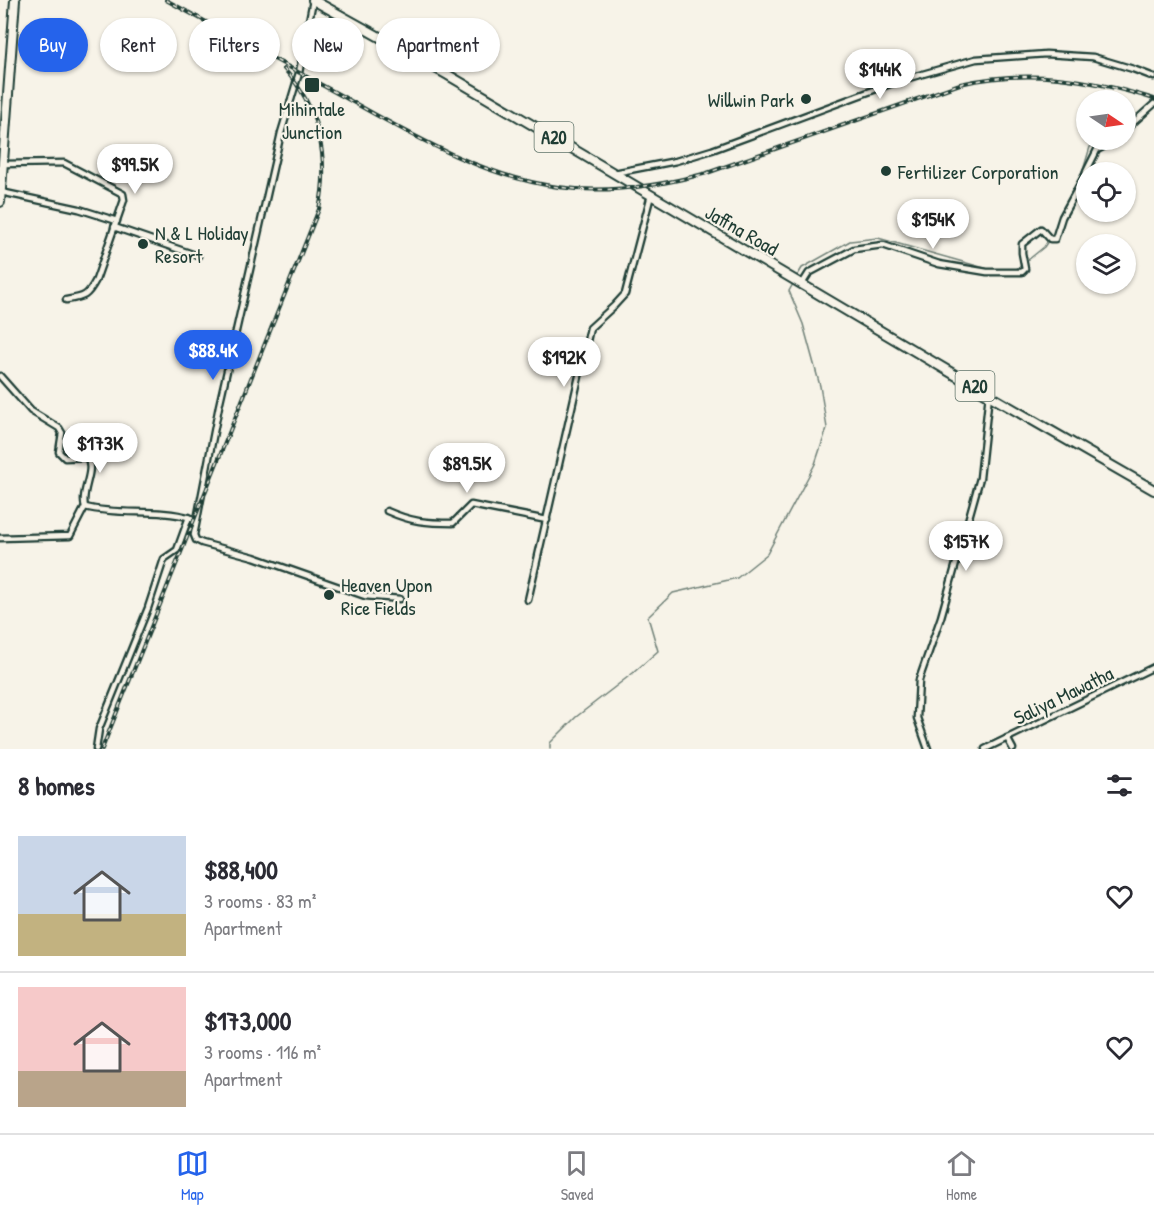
<!DOCTYPE html>
<html lang="en">
<head>
<meta charset="utf-8">
<style>
  body { margin:0; font-family:"Patrick Hand",sans-serif; background:#f2f2f3; color:#2b2b33; height:100vh; display:flex; flex-direction:column; font-size:22px; white-space:nowrap }
  * { box-sizing:border-box; margin:0 }
  p { font-size:20px; color:#7c7c81 }
  .icon { flex:none; width:33px; height:33px; fill:none; stroke:currentColor; stroke-width:2; stroke-linecap:round; stroke-linejoin:round }
  .map { position:relative; height:749px; overflow:hidden }
  .side { display:flex; flex-direction:column; background:#fff; flex:1 }
  .side>* { flex:none }
  .banner { position:absolute; left:18px; top:18px; width:600px; height:54px; display:flex; gap:12px }
  .needle { width:39px; rotate:103deg }
  .tools { position:absolute; left:1076px; top:90px; display:grid; gap:12px }
  .tools a { display:grid; place-items:center; width:60px; height:60px; border-radius:50%; background:#fff; box-shadow:0 2px 4px #0004; font-size:30px }
  .price { position:absolute; translate:-50% -51px; padding:0 14px; border-radius:21px; background:#fff; color:#222; font-size:20px; line-height:39px; filter:drop-shadow(0 2px 3px #0008) }
  .price::after { content:''; position:absolute; left:50%; top:36px; width:18px; height:14px; margin-left:-9px; background:inherit; clip-path:polygon(0 0,100% 0,50% 100%) }
  .price.selected { background:#2563eb; color:#fff }
  ul { padding:0; list-style:none }
  li { display:flex; align-items:center; gap:18px; height:150px; padding:0 18px }
  li+li { border-top:2px solid #e1e1e2 }
  li span { display:grid; place-items:center; flex:none; width:168px; height:120px; border-radius:0px; color:#555 }
  li>.icon { margin-inline-start:auto }
  span .icon { width:72px; height:72px; fill:#fffc; stroke-width:1 }
  li b { font-size:26px }
  h2 { display:flex; justify-content:space-between; align-items:center; height:72px; padding:0 18px; font-size:26px }
  .tag { padding:0 21px; border-radius:27px; background:#fff; box-shadow:0 2px 4px #0004; font-size:21px; line-height:54px }
  .tag.selected { background:#2563eb; color:#fff }
  .tabs { display:flex; justify-content:space-around; align-items:center; height:84px; border-top:2px solid #e1e1e2; background:#fff; font-size:16px; color:#7c7c81 }
  .tabs a { display:grid; justify-items:center; gap:3px }
  .tabs .selected { color:#2563eb }
  .map>svg:first-child { display:block }
</style>
</head>
<body>
<div class="map">
<svg width="1154" height="749" viewBox="0 0 1154 749">
  <rect width="100%" height="100%" fill="#f7f3e8"/>
  <filter id="ink" filterUnits="userSpaceOnUse"><feTurbulence type="fractalNoise" baseFrequency=".0167" numOctaves="2"/><feDisplacementMap in="SourceGraphic" scale="12" xChannelSelector="R" yChannelSelector="G"/><feConvolveMatrix kernelMatrix="1 2 1 2 8 2 1 2 1" color-interpolation-filters="sRGB"/></filter>
  <g filter="url(#ink)">
    <g fill="none" stroke-linecap="round" stroke-linejoin="round">
      <g stroke="#6f8077" stroke-width="1.5">
        <polyline points="1081,177 1090,147 1106,140"/>
        <polyline points="1068,211 1072,205"/>
        <polyline points="1028,260 1044,247 1048,241"/>
        <polyline points="796,278 802,268 850,241 878,238 988,269 1016,269 1020,266"/>
        <polyline points="550,749 550,743 576,717 633,673 658,651 648,617 673,593 737,578 767,554 815,464 827,428 820,386 803,324 789,291 794,282"/>
      </g>
      <g stroke="#1f3d34" stroke-width="9">
        <g id="minor">
          <polyline points="313,0 299,73 281,133 219,406 194,535 196,540 202,543 254,557 365,596 400,599"/>
          <polyline points="1125,130 1154,104"/>
          <path d="M3 164 64 163 123 194 124 200 96 280C87 297 84 297 66 300"/>
          <polyline points="1086,172 1097,150 1116,140"/>
          <polyline points="614,173 676,161 712,150 898,81 976,59 1046,54 1093,57 1133,69 1154,77"/>
          <polyline points="1,192 79,209 117,221"/>
          <polyline points="114,227 198,256"/>
          <polyline points="802,284 809,273 854,249 883,245 939,264 987,272 1022,272 1025,269 1022,253 1022,244 1041,229 1050,239 1055,239 1062,217 1086,173"/>
          <path d="M0 376 31 411 59 428 62 433 59 452 65 458 87 457C96 471 80 491 85 507L70 536 0 538"/>
          <path d="M85 507C120 516 157 508 191 518"/>
          <path d="M387 511C412 522 426 523 453 523L471 505 547 520"/>
          <polyline points="528,600 590,328 614,306 625,294 651,195"/>
          <polyline points="1007,738 1013,749"/>
          <polyline points="96,749 99,729 148,608 164,559 177,550 189,517"/>
          <polyline points="928,749 917,718 919,680 941,617 980,478 989,394"/>
          <polyline points="985,749 1154,667"/>
        </g>
      </g>
      <g stroke="#1f3d34" stroke-width="12">
        <g id="trunk">
          <polyline points="313,0 448,75 999,401 1154,490"/>
          <polyline points="0,202 15,0"/>
        </g>
      </g>
      <use href="#minor" stroke="#f7f3e8" stroke-width="4.5"/>
      <use href="#trunk" stroke="#f7f3e8" stroke-width="8"/>
      <g stroke="#1f3d34" stroke-width="4">
        <g id="rail">
          <path d="M166 0C225 32 283 64 342 96 410 134 480 176 558 187 607 194 659 186 707 173L960 84C1029 69 1087 78 1154 99"/>
          <path d="M102 749 319 209C330 160 319 106 284 69"/>
        </g>
      </g>
      <use href="#rail" stroke="#f7f3e8" stroke-width="1.5" stroke-dasharray="4.5" stroke-linecap="butt"/>
    </g>
  </g>
  <g fill="#1f3d34" stroke="#f7f3e8" stroke-width="2">
    <rect x="304" y="77" width="16" height="16" rx="3"/>
    <circle cx="806" cy="99" r="6"/>
    <circle cx="886" cy="171" r="6"/>
    <circle cx="143" cy="244" r="6"/>
    <circle cx="329" cy="595" r="6"/>
  </g>
  <g text-anchor="middle" dominant-baseline="central" stroke-width="4.5" stroke-linejoin="round" paint-order="stroke">
    <g fill="#f7f3e8" stroke="#60746a" stroke-width="1.5">
      <rect x="534.5" y="122" width="39" height="30" rx="4.5"/>
      <rect x="955.5" y="371" width="39" height="30" rx="4.5"/>
    </g>
    <g font-size="18" font-weight="bold" fill="#1f3d34">
      <text x="554" y="137">A20</text>
      <text x="975" y="386">A20</text>
    </g>
    <g font-size="20" fill="#1f3d34" stroke="#f7f3e8" text-anchor="start">
      <text x="794" y="99" text-anchor="end">Willwin Park</text>
      <text x="312" y="108" text-anchor="middle">Mihintale<tspan x="312" dy="23">Junction</tspan></text>
      <text x="898" y="171">Fertilizer Corporation</text>
      <text x="155" y="232">N &amp; L Holiday<tspan x="155" dy="23">Resort</tspan></text>
      <text x="341" y="584">Heaven Upon<tspan x="341" dy="23">Rice Fields</tspan></text>
    </g>
    <g font-size="20" fill="#1f3d34" stroke="#f7f3e8">
      <text transform="translate(742 230) rotate(30)">Jaffna Road</text>
      <text transform="translate(1063 695) rotate(-26)">Saliya Mawatha</text>
    </g>
  </g>
</svg>
<div class="tools">
<a><svg class="needle" viewBox="-14 -14 28 28"><path d="M0-13l5 13h-10z" fill="#e53935"/><path d="M0 13l5-13h-10z" fill="#7c7c81"/></svg></a>
<a><svg class="icon" aria-label="locate" viewBox="0 0 24 24"><circle cx="12" cy="12" r="6"/><path d="M12 2v4M12 18v4M2 12h4M18 12h4"/></svg></a>
<a><svg class="icon" aria-label="layers" viewBox="0 0 24 24"><path d="M12 4l9 5-9 5-9-5zM3 14l9 5 9-5"/></svg></a>
</div>
<b class="price" style="left:880px;top:100px">$144K</b>
<b class="price" style="left:135px;top:195px">$99.5K</b>
<b class="price" style="left:933px;top:250px">$154K</b>
<b class="price selected" style="left:213px;top:381px">$88.4K</b>
<b class="price" style="left:564px;top:388px">$192K</b>
<b class="price" style="left:100px;top:474px">$173K</b>
<b class="price" style="left:467px;top:494px">$89.5K</b>
<b class="price" style="left:966px;top:572px">$157K</b>
<div class="banner">
<a class="tag selected">Buy</a>
<a class="tag">Rent</a>
<a class="tag">Filters</a>
<a class="tag">New</a>
<a class="tag">Apartment</a>
</div>
</div>
<section class="side">
<h2>8 homes<svg class="icon" aria-label="filters" viewBox="0 0 24 24"><path d="M4 7h16M4 17h16"/><circle cx="9" cy="7" r="2"/><circle cx="15" cy="17" r="2"/></svg></h2>
<ul>
<li><span style="background:linear-gradient(#c9d6e8 65%,#c2b280 0)"><svg class="icon" aria-label="home" viewBox="0 0 24 24"><path d="M3 11l9-7 9 7M6 9v11h12V9"/></svg></span><div><b>$88,400</b><p>3 rooms · 83 m²</p><p>Apartment</p></div><svg class="icon" aria-label="heart" viewBox="0 0 24 24"><path d="M12 20l-8-8c-3-5 5-10 8-4 3-6 11-1 8 4z"/></svg></li>
<li><span style="background:linear-gradient(#f6c9c9 70%,#b9a48a 0)"><svg class="icon" aria-label="home" viewBox="0 0 24 24"><path d="M3 11l9-7 9 7M6 9v11h12V9"/></svg></span><div><b>$173,000</b><p>3 rooms · 116 m²</p><p>Apartment</p></div><svg class="icon" aria-label="heart" viewBox="0 0 24 24"><path d="M12 20l-8-8c-3-5 5-10 8-4 3-6 11-1 8 4z"/></svg></li>
</ul>
</section>
<nav class="tabs">
<a class="selected"><svg class="icon" aria-label="map" viewBox="0 0 24 24"><path d="M3 6l6-2 6 2 6-2v14l-6 2-6-2-6 2zM9 4v14M15 6v14"/></svg>Map</a>
<a><svg class="icon" aria-label="saved" viewBox="0 0 24 24"><path d="M7 4h10v16l-5-4-5 4z"/></svg>Saved</a>
<a><svg class="icon" aria-label="home" viewBox="0 0 24 24"><path d="M3 11l9-7 9 7M6 9v11h12V9"/></svg>Home</a>
</nav>
</body>
</html>
